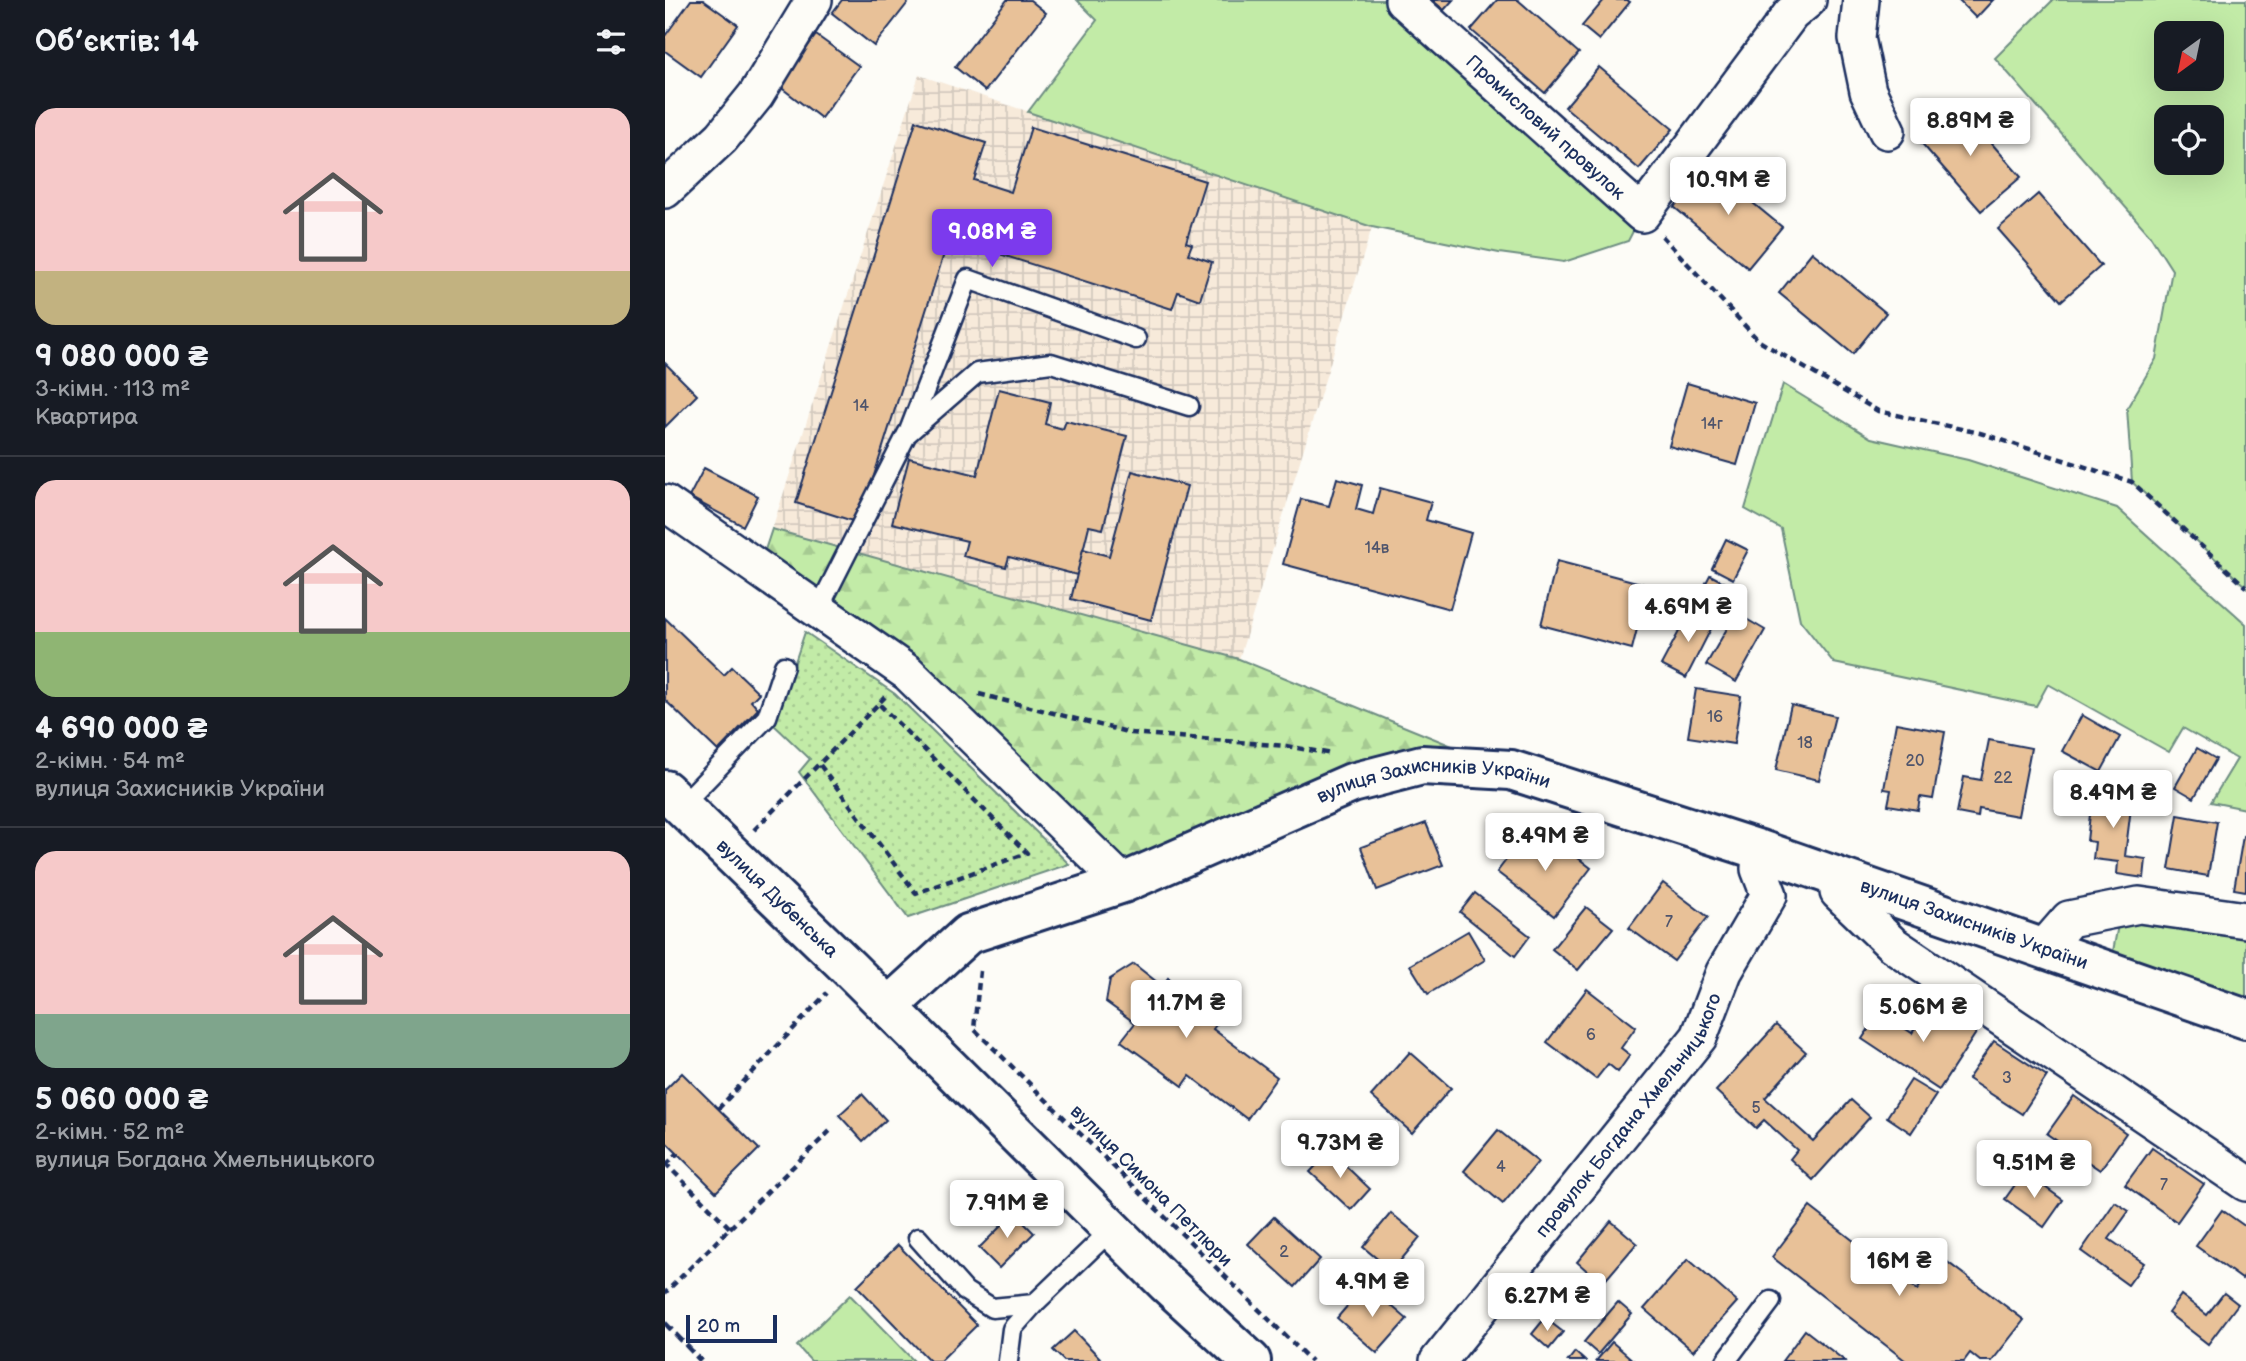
<!DOCTYPE html>
<html lang="uk">
<head>
<meta charset="utf-8">
<style>
  body { margin:0; font-family:"Balsamiq Sans",sans-serif; background:#242831; color:#f1f3f6; height:100vh; display:flex; flex-direction:column; font-size:26px; white-space:nowrap }
  * { box-sizing:border-box; margin:0 }
  p { font-size:23px; color:#9ea1a6 }
  .icon { flex:none; width:38px; height:38px; fill:none; stroke:currentColor; stroke-width:2; stroke-linecap:round; stroke-linejoin:round }
  .map { position:relative; flex:1; overflow:hidden }
  .sheet { display:flex; flex-direction:column; background:#171b24; width:665px }
  .sheet>* { flex:none }
  .needle { width:46px; rotate:213deg }
  .tools { position:absolute; left:1489px; top:21px; display:grid; gap:14px }
  .tools a { display:grid; place-items:center; width:70px; height:70px; border-radius:14px; background:#171b24; box-shadow:0 7px 28px #0002; font-size:35px }
  .scale { position:absolute; left:21px; bottom:18px; width:91px; box-sizing:border-box; padding-left:7px; border:4px solid #1b2f5e; border-top:0; font-size:19px; line-height:24px; white-space:nowrap; color:#1b2f5e; -webkit-text-stroke:5px #fdfcf7; paint-order:stroke }
  .price { position:absolute; translate:-50% -60px; padding:0 16px; border-radius:7px; background:#fff; color:#222; font-size:23px; line-height:46px; filter:drop-shadow(0 2px 4px #0008) }
  .price::after { content:''; position:absolute; left:50%; top:42px; width:21px; height:16px; margin-left:-10px; background:inherit; clip-path:polygon(0 0,100% 0,50% 100%) }
  .price.current { background:#7c3aed; color:#fff }
  ul { padding:0; list-style:none }
  li { display:grid; align-content:center; gap:14px; height:371px; padding:0 35px }
  li+li { border-top:2px solid #363941 }
  li span { display:grid; place-items:center; height:217px; border-radius:21px; color:#555 }
  li>.icon { margin-inline-start:auto }
  span .icon { width:126px; height:126px; fill:#fffc; stroke-width:1 }
  li b { font-size:30px }
  h2 { display:flex; justify-content:space-between; align-items:center; height:84px; padding:0 35px; font-size:30px }
  main { display:flex; flex:1; min-height:0 }
  .map>svg:first-child { display:block }
</style>
</head>
<body>
<main>
<section class="sheet">
<h2>Об’єктів: 14<svg class="icon" aria-label="filters" viewBox="0 0 24 24"><path d="M4 7h16M4 17h16"/><circle cx="9" cy="7" r="2"/><circle cx="15" cy="17" r="2"/></svg></h2>
<ul>
<li><span style="background:linear-gradient(#f6c9c9 75%,#c2b280 0)"><svg class="icon" aria-label="home" viewBox="0 0 24 24"><path d="M3 11l9-7 9 7M6 9v11h12V9"/></svg></span><div><b>9 080 000 ₴</b><p>3-кімн. · 113 m²</p><p>Квартира</p></div></li>
<li><span style="background:linear-gradient(#f6c9c9 70%,#8fb573 0)"><svg class="icon" aria-label="home" viewBox="0 0 24 24"><path d="M3 11l9-7 9 7M6 9v11h12V9"/></svg></span><div><b>4 690 000 ₴</b><p>2-кімн. · 54 m²</p><p>вулиця Захисників України</p></div></li>
<li><span style="background:linear-gradient(#f6c9c9 75%,#7fa58c 0)"><svg class="icon" aria-label="home" viewBox="0 0 24 24"><path d="M3 11l9-7 9 7M6 9v11h12V9"/></svg></span><div><b>5 060 000 ₴</b><p>2-кімн. · 52 m²</p><p>вулиця Богдана Хмельницького</p></div></li>
</ul>
</section>
<div class="map">
<svg width="1581" height="1361" viewBox="0 0 1581 1361">
  <defs>
    <pattern id="industrial-grid" width="8" height="8" patternUnits="userSpaceOnUse" patternTransform="scale(1.75)"><rect width="8" height="8" fill="#f7eada"/><path d="M0 4h8M4 0v8" fill="none" stroke="#d3c9be"/></pattern>
    <pattern id="forest-firs" width="22" height="20" patternUnits="userSpaceOnUse" patternTransform="scale(1.75)"><rect width="22" height="20" fill="#c2eba7"/><path d="M5 1l3.5 6h-7zM16 11l3.5 6h-7z" fill="#a6ca92"/></pattern>
    <pattern id="park-dots" width="8" height="8" patternUnits="userSpaceOnUse" patternTransform="scale(1.75)"><rect width="8" height="8" fill="#c2eba7"/><path d="M2 2h.1M6 6h.1" fill="none" stroke="#a6ca92" stroke-width="1.8" stroke-linecap="round"/></pattern>
  </defs>
  <rect width="100%" height="100%" fill="#fdfcf7"/>
  <filter id="ink" filterUnits="userSpaceOnUse"><feTurbulence type="fractalNoise" baseFrequency=".0143" numOctaves="2"/><feDisplacementMap in="SourceGraphic" scale="14" xChannelSelector="R" yChannelSelector="G"/><feConvolveMatrix kernelMatrix="1 2 1 2 8 2 1 2 1" color-interpolation-filters="sRGB"/></filter>
  <g filter="url(#ink)">
    <polygon fill="url(#industrial-grid)" points="254,75 707,227 574,659 107,529"/>
    <g fill="#c2eba7" stroke="#6e8d82" stroke-width="2" fill-rule="evenodd">
      <polygon points="412,0 738,0 977,214 963,241 899,262 834,253 707,227 363,112 432,20"/>
      <path d="M1388 0H1581V587L1467 482 1462 408 1491 359 1507 270 1484 234 1330 58ZM1502 33H1547V79H1502ZM1502 117H1547V163H1502Z"/>
      <polygon points="1118,384 1206,438 1303,460 1452,508 1581,624 1581,809 1546,802 1572,759 1518,728 1504,752 1383,684 1371,706 1169,663 1135,620 1116,529 1080,509"/>
      <polygon points="1474,905 1581,920 1581,1019 1444,972 1453,925"/>
      <polygon points="185,1295 249,1361 146,1361 132,1346"/>
    </g>
    <polygon fill="url(#forest-firs)" stroke="#6e8d82" stroke-width="2" points="107,529 574,659 846,770 757,765 458,883 243,673 94,568"/>
    <polygon fill="url(#park-dots)" stroke="#6e8d82" stroke-width="2" points="140,632 230,694 404,864 243,918 134,772 145,759 109,725"/>
    <g fill="#e8c198" stroke="#1b2f5e" stroke-width="2">
      <polygon points="26,0 38,0 73,25 36,77 0,51 0,36"/>
      <polygon points="177,0 245,0 209,46 167,13"/>
      <polygon points="342,0 365,0 381,13 320,91 290,67"/>
      <polygon points="767,0 788,0 779,10"/>
      <polygon points="832,0 853,0 914,53 880,93 806,30"/>
      <polygon points="939,0 962,0 965,2 934,40 917,26"/>
      <polygon points="1293,0 1328,0 1311,18"/>
      <polygon points="151,35 194,66 156,118 114,86"/>
      <polygon points="934,67 1008,129 974,169 900,107"/>
      <polygon points="1293,105 1356,177 1316,211 1253,139"/>
      <polygon points="251,121 321,143 309,180 346,192 366,127 540,181 521,242 527,244 523,254 547,262 535,300 513,292 507,309 284,238 194,523 131,503"/>
      <polygon points="1043,166 1117,227 1083,268 1009,207"/>
      <polygon points="1373,194 1436,266 1396,301 1333,229"/>
      <polygon points="1147,252 1221,313 1188,354 1114,293"/>
      <polygon points="0,363 32,395 0,427"/>
      <polygon points="1022,383 1090,403 1072,465 1004,446"/>
      <polygon points="334,389 385,402 380,424 398,429 401,421 462,436 438,529 424,526 412,575 344,557 341,567 298,556 302,541 227,523 244,458 312,475"/>
      <polygon points="39,468 93,496 78,526 24,497"/>
      <polygon points="467,471 522,486 486,620 406,599 418,549 444,556"/>
      <polygon points="672,478 697,485 691,509 708,514 715,488 766,502 761,520 806,533 785,609 618,564 636,499 664,506"/>
      <polygon points="1061,539 1083,550 1068,579 1047,568"/>
      <polygon points="892,561 983,585 967,649 876,625"/>
      <polygon points="1045,575 1066,586 1052,615 1030,604"/>
      <polygon points="1025,611 1049,623 1021,678 996,665"/>
      <polygon points="1071,613 1100,630 1071,682 1041,665"/>
      <polygon points="0,618 59,675 67,667 94,693 86,701 93,709 53,751 0,700"/>
      <polygon points="1031,689 1076,696 1069,744 1023,737"/>
      <polygon points="1126,705 1170,716 1154,780 1111,770"/>
      <polygon points="1417,715 1455,737 1436,772 1397,751"/>
      <polygon points="1231,723 1280,732 1268,799 1255,797 1253,810 1223,805 1226,790 1219,789"/>
      <polygon points="1324,740 1366,748 1353,816 1314,809 1313,817 1292,813 1299,777 1316,780"/>
      <polygon points="1532,748 1551,759 1529,798 1510,787"/>
      <polygon points="1428,788 1468,792 1460,856 1481,859 1479,878 1452,874 1453,862 1428,859 1430,842 1422,841"/>
      <polygon points="1513,815 1552,822 1543,876 1504,869"/>
      <polygon points="761,823 778,865 712,890 696,847"/>
      <polygon points="882,834 926,868 889,916 832,872 854,843 867,853"/>
      <polygon points="1578,836 1581,837 1581,891 1569,889"/>
      <polygon points="998,883 1043,917 1009,961 964,928"/>
      <polygon points="810,893 865,936 850,956 795,912"/>
      <polygon points="921,907 948,928 913,970 887,949"/>
      <polygon points="803,931 820,960 763,994 745,965"/>
      <polygon points="469,964 497,986 503,978 557,1017 548,1029 612,1077 582,1119 525,1076 518,1086 456,1041 470,1023 441,1002 445,979"/>
      <polygon points="922,989 971,1027 956,1048 965,1055 953,1072 943,1064 931,1079 882,1042"/>
      <polygon points="1266,1003 1311,1033 1274,1090 1197,1039 1215,1012 1247,1033"/>
      <polygon points="1111,1025 1141,1052 1100,1098 1148,1141 1186,1100 1205,1117 1148,1180 1125,1159 1132,1150 1099,1120 1091,1128 1051,1091"/>
      <polygon points="1329,1041 1382,1076 1357,1114 1303,1079"/>
      <polygon points="745,1052 786,1088 747,1133 706,1096"/>
      <polygon points="17,1073 94,1149 51,1192 0,1141 0,1090"/>
      <polygon points="1246,1080 1271,1095 1246,1133 1222,1117"/>
      <polygon points="197,1094 221,1120 198,1141 174,1115"/>
      <polygon points="1409,1096 1461,1133 1435,1170 1382,1134"/>
      <polygon points="833,1130 873,1162 838,1204 799,1171"/>
      <polygon points="1487,1148 1539,1184 1512,1222 1460,1185"/>
      <polygon points="665,1151 705,1189 686,1210 645,1172"/>
      <polygon points="1359,1172 1398,1200 1379,1227 1340,1199"/>
      <polygon points="1450,1202 1464,1211 1444,1239 1479,1263 1463,1285 1416,1251"/>
      <polygon points="1145,1207 1252,1290 1277,1258 1359,1320 1327,1361 1315,1361 1305,1353 1299,1361 1241,1361 1107,1257"/>
      <polygon points="1557,1210 1581,1227 1581,1273 1577,1279 1531,1246"/>
      <polygon points="349,1213 369,1233 334,1268 314,1248"/>
      <polygon points="726,1213 755,1237 727,1271 698,1247"/>
      <polygon points="609,1217 655,1259 630,1287 583,1244"/>
      <polygon points="946,1221 972,1243 937,1284 912,1262"/>
      <polygon points="233,1245 312,1325 275,1361 265,1361 192,1286"/>
      <polygon points="1023,1259 1072,1302 1028,1351 979,1309"/>
      <polygon points="701,1284 742,1319 712,1353 672,1318"/>
      <polygon points="1559,1293 1573,1304 1543,1344 1503,1313 1516,1295 1542,1315"/>
      <polygon points="953,1302 967,1314 933,1354 919,1342"/>
      <polygon points="880,1318 898,1332 884,1349 867,1334"/>
      <polygon points="1140,1330 1180,1361 1117,1361"/>
      <polygon points="409,1331 435,1358 431,1361 399,1361 388,1350"/>
      <polygon points="947,1342 969,1361 931,1361"/>
      <polygon points="910,1352 920,1361 903,1361"/>
    </g>
    <g fill="none" stroke-linecap="round" stroke-linejoin="round">
      <g stroke="#1b2f5e" stroke-width="23">
        <g id="lane">
          <polyline points="244,431 303,279 471,339"/>
          <polyline points="153,610 242,434 312,373 386,363 524,406"/>
          <polyline points="16,806 102,717 119,666"/>
          <polyline points="253,1238 300,1291 327,1308 369,1304"/>
          <polyline points="343,1361 347,1329 369,1304 447,1229"/>
          <polyline points="1061,1361 1106,1301"/>
        </g>
      </g>
      <g stroke="#1b2f5e" stroke-width="40">
        <g id="street">
          <path id="s1" d="M738 0 977 214 1126 14 1143 0"/>
          <polyline points="1196,0 1192,38 1203,91 1222,131"/>
          <polyline points="0,190 57,137 91,95 149,0"/>
          <polyline points="0,503 243,673 458,883"/>
          <polyline points="1172,877 1173,892 1227,944 1581,1183"/>
          <polyline points="1378,949 1404,919 1474,905 1581,920"/>
          <path id="s2" d="M773 1361 1034 1037 1059 972 1104 895 1094 869 1095 850"/>
        </g>
      </g>
      <g stroke="#1b2f5e" stroke-width="44">
        <g id="secondary">
          <path id="s3" d="M223 1007 303 934 458 883 687 783 757 765 846 770 1095 850 1581 1019"/>
        </g>
      </g>
      <g stroke="#1b2f5e" stroke-width="44">
        <g id="highway">
          <path id="s4" d="M0 790 185 969 501 1283 586 1361"/>
        </g>
      </g>
      <g stroke="#1b2f5e" stroke-width="4.5" stroke-dasharray="7 5" stroke-linecap="butt">
        <polyline points="997,236 1094,341 1213,411 1315,433 1467,482 1581,587"/>
        <polyline points="314,694 466,733 621,746 667,754"/>
        <polyline points="155,765 251,893 362,853 214,704"/>
        <polyline points="89,830 220,697"/>
        <polyline points="315,971 309,1029 646,1361"/>
        <polyline points="53,1109 162,993"/>
        <polyline points="0,1163 65,1228 0,1293"/>
        <polyline points="1,1165 13,1153"/>
        <polyline points="65,1228 168,1128"/>
      </g>
      <use href="#lane" stroke="#fdfcf7" stroke-width="18"/>
      <use href="#street" stroke="#fdfcf7" stroke-width="35"/>
      <use href="#secondary" stroke="#fdfcf7" stroke-width="38"/>
      <use href="#highway" stroke="#fdfcf7" stroke-width="38"/>
      <polyline stroke="#1b2f5e" stroke-width="5" stroke-dasharray="10 5" stroke-linecap="butt" points="0,1323 36,1361"/>
    </g>
  </g>
  <g text-anchor="middle" dominant-baseline="central" stroke-width="6" stroke-linejoin="round" paint-order="stroke">
    <g font-size="16" fill="#4e546c">
      <text x="196" y="406">14</text>
      <text x="1047" y="424">14г</text>
      <text x="712" y="548">14в</text>
      <text x="1050" y="717">16</text>
      <text x="1140" y="743">18</text>
      <text x="1250" y="761">20</text>
      <text x="1338" y="778">22</text>
      <text x="1004" y="922">7</text>
      <text x="926" y="1035">6</text>
      <text x="1342" y="1078">3</text>
      <text x="1091" y="1108">5</text>
      <text x="836" y="1167">4</text>
      <text x="1499" y="1185">7</text>
      <text x="619" y="1252">2</text>
    </g>
    <g font-size="19" fill="#1b2f5e" stroke="#fdfcf7">
      <text stroke="none"><textPath href="#s1" startOffset="191">Промисловий провулок</textPath></text>
      <text stroke="none"><textPath href="#s3" startOffset="604">вулиця Захисників України</textPath></text>
      <text stroke="none"><textPath href="#s4" startOffset="156">вулиця Дубенська</textPath></text>
      <text stroke="none"><textPath href="#s3" startOffset="1171">вулиця Захисників України</textPath></text>
      <text stroke="none"><textPath href="#s2" startOffset="312">провулок Богдана Хмельницького</textPath></text>
      <text transform="translate(486 1186) rotate(45)">вулиця Симона Петлюри</text>
    </g>
  </g>
</svg>
<div class="tools">
<a><svg class="needle" viewBox="-14 -14 28 28"><path d="M0-13l5 13h-10z" fill="#e53935"/><path d="M0 13l5-13h-10z" fill="#9ea1a6"/></svg></a>
<a><svg class="icon" aria-label="locate" viewBox="0 0 24 24"><circle cx="12" cy="12" r="6"/><path d="M12 2v4M12 18v4M2 12h4M18 12h4"/></svg></a>
</div>
<div class="scale">20 m</div>
<b class="price" style="left:1305px;top:158px">8.89M ₴</b>
<b class="price" style="left:1063px;top:217px">10.9M ₴</b>
<b class="price current" style="left:327px;top:269px">9.08M ₴</b>
<b class="price" style="left:1023px;top:644px">4.69M ₴</b>
<b class="price" style="left:1448px;top:830px">8.49M ₴</b>
<b class="price" style="left:880px;top:873px">8.49M ₴</b>
<b class="price" style="left:521px;top:1040px">11.7M ₴</b>
<b class="price" style="left:1258px;top:1044px">5.06M ₴</b>
<b class="price" style="left:675px;top:1180px">9.73M ₴</b>
<b class="price" style="left:1369px;top:1200px">9.51M ₴</b>
<b class="price" style="left:342px;top:1240px">7.91M ₴</b>
<b class="price" style="left:1234px;top:1298px">16M ₴</b>
<b class="price" style="left:707px;top:1319px">4.9M ₴</b>
<b class="price" style="left:882px;top:1333px">6.27M ₴</b>
</div>
</main>
</body>
</html>
